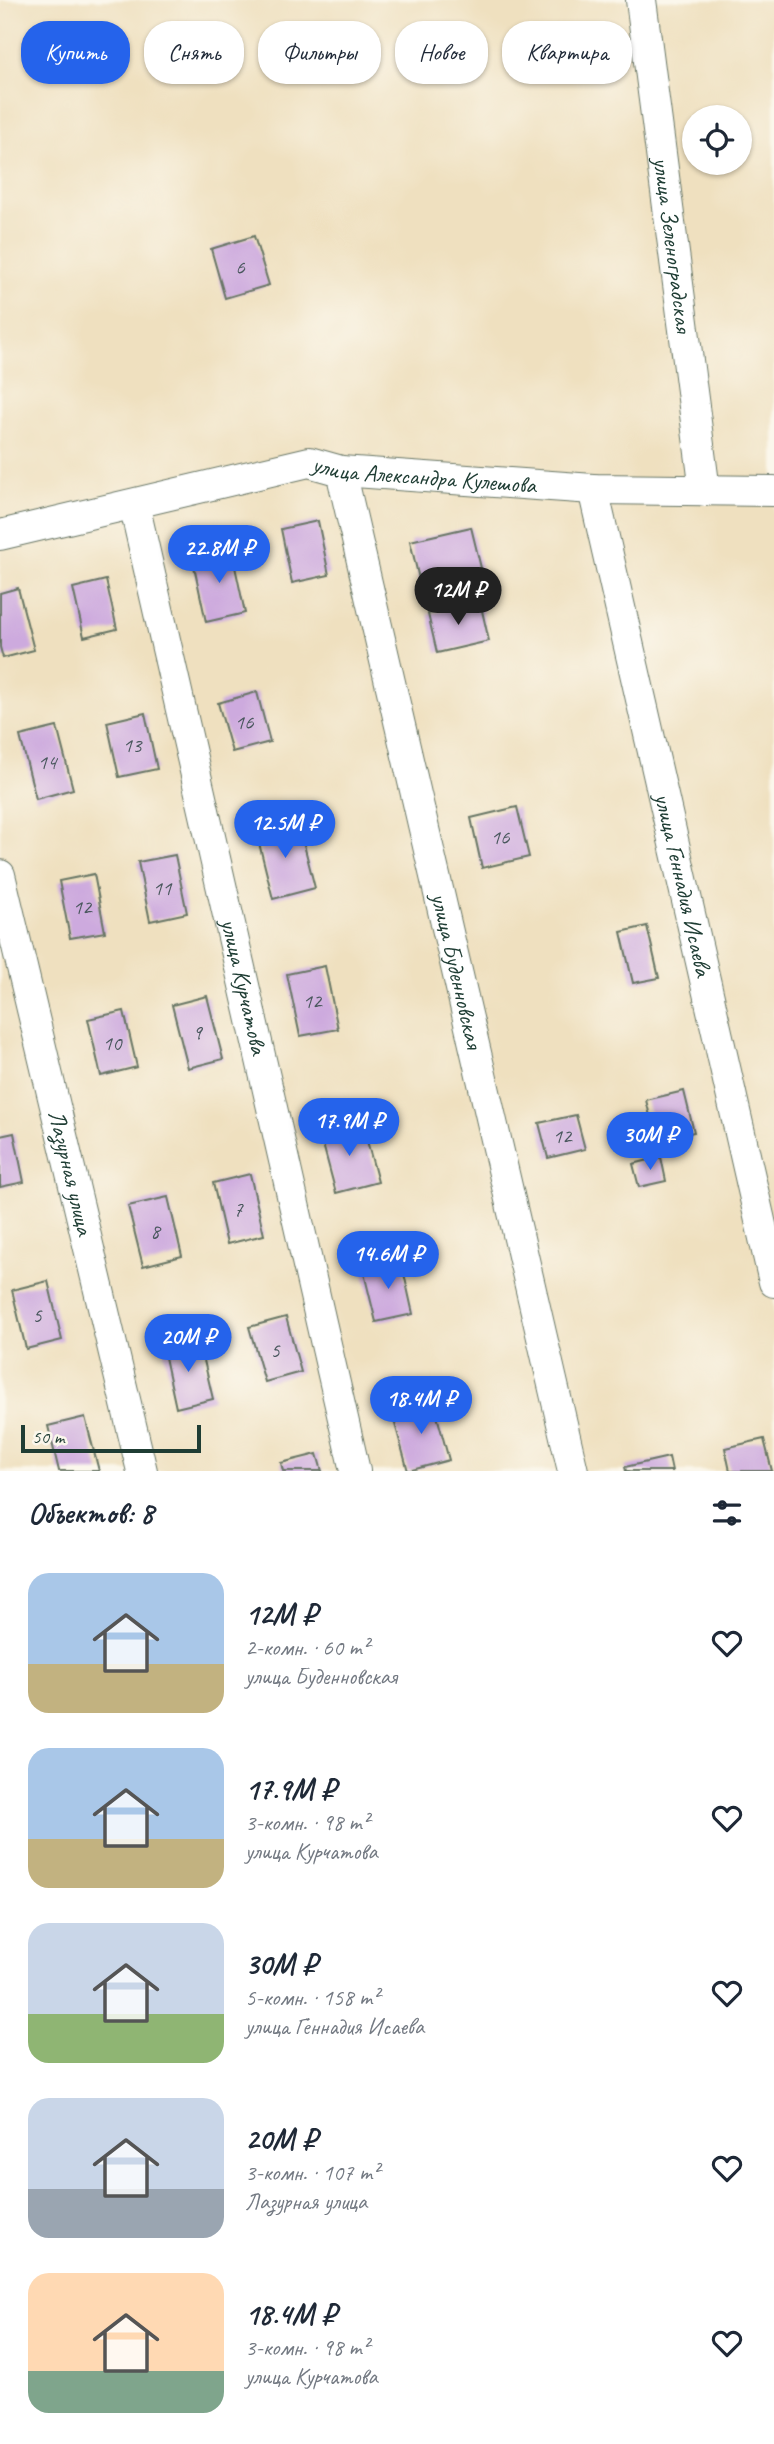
<!DOCTYPE html>
<html lang="ru">
<head>
<meta charset="utf-8">
<style>
  body { margin:0; font-family:Caveat,sans-serif; background:#f2f2f3; color:#1f2937; height:100vh; display:flex; flex-direction:column; font-size:26px; white-space:nowrap }
  * { box-sizing:border-box; margin:0 }
  p { font-size:23px; color:#747a83 }
  .icon { flex:none; width:38px; height:38px; fill:none; stroke:currentColor; stroke-width:2; stroke-linecap:round; stroke-linejoin:round }
  .map { position:relative; height:1471px; overflow:hidden }
  .panel { display:flex; flex-direction:column; background:#fff; flex:1 }
  .panel>* { flex:none }
  .guide { position:absolute; left:21px; top:21px; width:733px; height:63px; display:flex; gap:14px }
  .fabs { position:absolute; left:682px; top:105px; display:grid; gap:14px }
  .fabs a { display:grid; place-items:center; width:70px; height:70px; border-radius:50%; background:#fff; box-shadow:0 2px 5px #0004; font-size:35px }
  .scale { position:absolute; left:21px; bottom:18px; width:180px; box-sizing:border-box; padding-left:7px; border:4px solid #1f3d34; border-top:0; font-size:19px; line-height:24px; white-space:nowrap; color:#1f3d34; -webkit-text-stroke:5px #fbf7ec; paint-order:stroke }
  .price { position:absolute; translate:-50% -60px; padding:0 16px; border-radius:24px; background:#2563eb; color:#fff; font-size:23px; line-height:46px; filter:drop-shadow(0 2px 4px #0008) }
  .price::after { content:''; position:absolute; left:50%; top:42px; width:21px; height:16px; margin-left:-10px; background:inherit; clip-path:polygon(0 0,100% 0,50% 100%) }
  .price.active { background:#222; color:#fff }
  ul { padding:0; list-style:none }
  li { display:flex; align-items:center; gap:21px; height:175px; padding:0 28px }
  li span { display:grid; place-items:center; flex:none; width:196px; height:140px; border-radius:21px; color:#555 }
  li>.icon { margin-inline-start:auto }
  span .icon { width:84px; height:84px; fill:#fffc; stroke-width:1 }
  li b { font-size:30px }
  h2 { display:flex; justify-content:space-between; align-items:center; height:84px; padding:0 28px; font-size:30px }
  .tag { padding:0 24px; border-radius:28px; background:#fff; box-shadow:0 2px 5px #0004; font-size:24px; line-height:63px }
  .tag.active { background:#2563eb; color:#fff }
  .map>svg:first-child { display:block }
</style>
</head>
<body>
<div class="map">
<svg width="774" height="1471" viewBox="0 0 774 1471">
  <rect width="100%" height="100%" fill="#fbf7ec"/>
  <filter id="ink" filterUnits="userSpaceOnUse"><feTurbulence type="fractalNoise" baseFrequency=".0143" numOctaves="2"/><feDisplacementMap in="SourceGraphic" scale="14" xChannelSelector="R" yChannelSelector="G"/><feConvolveMatrix kernelMatrix="1 2 1 2 8 2 1 2 1" color-interpolation-filters="sRGB"/></filter>
  <filter id="wash" filterUnits="userSpaceOnUse"><feTurbulence type="fractalNoise" baseFrequency=".00686" numOctaves="4" result="noise"/><feDisplacementMap in="SourceGraphic" scale="28" xChannelSelector="R" yChannelSelector="G"/><feGaussianBlur stdDeviation="1.57" result="paint"/><feColorMatrix in="noise" values="0 0 0 0 0 0 0 0 0 0 0 0 0 0 0 0 0 1.4 0 .05"/><feComposite in="paint" operator="in"/></filter>
  <g filter="url(#wash)">
    <rect width="100%" height="100%" fill="#efe0bf"/>
    <g id="blocks">
      <g fill="#cdaade">
        <polygon points="254,236 269,285 225,298 211,249"/>
        <polygon points="318,521 329,575 292,583 281,529"/>
        <polygon points="471,527 481,568 420,583 410,541"/>
        <polygon points="231,548 245,613 206,622 192,557"/>
        <polygon points="106,580 117,629 84,637 73,588"/>
        <polygon points="18,588 34,650 3,658 0,647 0,593"/>
        <polygon points="480,602 489,641 437,653 428,614"/>
        <polygon points="257,692 270,742 232,752 218,703"/>
        <polygon points="145,713 157,769 119,777 107,722"/>
        <polygon points="57,727 73,789 36,799 20,736"/>
        <polygon points="517,807 529,857 482,868 471,818"/>
        <polygon points="298,821 315,888 273,899 256,831"/>
        <polygon points="175,855 187,913 150,921 138,862"/>
        <polygon points="94,874 105,932 70,938 59,881"/>
        <polygon points="647,926 659,978 633,983 621,932"/>
        <polygon points="325,966 338,1029 300,1036 287,974"/>
        <polygon points="207,996 223,1059 188,1068 172,1005"/>
        <polygon points="124,1011 137,1067 101,1076 88,1019"/>
        <polygon points="684,1091 694,1132 656,1140 646,1100"/>
        <polygon points="576,1115 585,1149 548,1158 539,1123"/>
        <polygon points="362,1122 378,1182 336,1193 320,1133"/>
        <polygon points="14,1133 24,1182 0,1187 0,1136"/>
        <polygon points="661,1157 666,1181 639,1187 633,1164"/>
        <polygon points="250,1174 264,1235 227,1244 213,1183"/>
        <polygon points="168,1197 182,1256 143,1266 128,1206"/>
        <polygon points="401,1260 413,1314 376,1322 363,1269"/>
        <polygon points="48,1281 62,1340 26,1349 12,1290"/>
        <polygon points="286,1317 301,1372 265,1382 249,1327"/>
        <polygon points="199,1339 213,1399 176,1408 163,1348"/>
        <polygon points="433,1401 449,1460 408,1471 392,1413"/>
        <polygon points="85,1417 99,1471 59,1471 48,1426"/>
        <polygon points="764,1439 772,1471 730,1471 725,1448"/>
        <polygon points="317,1454 322,1471 283,1471 281,1463"/>
        <polygon points="669,1457 672,1471 626,1471 625,1467"/>
      </g>
    </g>
  </g>
  <g filter="url(#ink)">
    <use href="#blocks" fill-opacity="0" stroke="#687665" stroke-width="2"/>
    <g fill="none" stroke-linecap="round" stroke-linejoin="round">
      <g stroke="#687665" stroke-width="32">
        <g id="minor">
          <path id="s1" d="M641 0 705 491"/>
          <path id="s2" d="M341 471 573 1471"/>
          <path id="s3" d="M593 489 774 1282"/>
          <path id="s4" d="M134 504 355 1471"/>
          <path id="s5" d="M0 535 309 462 341 471 593 489 774 491"/>
          <path id="s6" d="M0 875 142 1471"/>
        </g>
      </g>
      <use href="#minor" stroke="#fff" stroke-width="30"/>
    </g>
  </g>
  <g text-anchor="middle" dominant-baseline="central" stroke-width="5" stroke-linejoin="round" paint-order="stroke">
    <g font-size="21" fill="#4a585e">
      <text x="240" y="267">6</text>
      <text x="244" y="722">16</text>
      <text x="132" y="745">13</text>
      <text x="47" y="762">14</text>
      <text x="500" y="837">16</text>
      <text x="162" y="888">11</text>
      <text x="82" y="907">12</text>
      <text x="312" y="1001">12</text>
      <text x="197" y="1032">9</text>
      <text x="112" y="1043">10</text>
      <text x="562" y="1136">12</text>
      <text x="238" y="1209">7</text>
      <text x="155" y="1231">8</text>
      <text x="37" y="1315">5</text>
      <text x="275" y="1350">5</text>
    </g>
    <g font-size="24" fill="#1f3d34" stroke="#fbf7ec">
      <text stroke="none"><textPath href="#s1" startOffset="247">улица Зеленоградская</textPath></text>
      <text stroke="none"><textPath href="#s5" startOffset="434">улица Александра Кулешова</textPath></text>
      <text stroke="none"><textPath href="#s3" startOffset="406">улица Геннадия Исаева</textPath></text>
      <text stroke="none"><textPath href="#s2" startOffset="513">улица Буденновская</textPath></text>
      <text stroke="none"><textPath href="#s4" startOffset="495">улица Курчатова</textPath></text>
      <text stroke="none"><textPath href="#s6" startOffset="306">Лазурная улица</textPath></text>
    </g>
  </g>
</svg>
<div class="fabs">
<a><svg class="icon" aria-label="locate" viewBox="0 0 24 24"><circle cx="12" cy="12" r="6"/><path d="M12 2v4M12 18v4M2 12h4M18 12h4"/></svg></a>
</div>
<div class="scale">50 m</div>
<b class="price" style="left:219px;top:585px">22.8M ₽</b>
<b class="price active" style="left:458px;top:627px">12M ₽</b>
<b class="price" style="left:285px;top:860px">12.5M ₽</b>
<b class="price" style="left:349px;top:1158px">17.9M ₽</b>
<b class="price" style="left:650px;top:1172px">30M ₽</b>
<b class="price" style="left:388px;top:1291px">14.6M ₽</b>
<b class="price" style="left:188px;top:1374px">20M ₽</b>
<b class="price" style="left:421px;top:1436px">18.4M ₽</b>
<div class="guide">
<a class="tag active">Купить</a>
<a class="tag">Снять</a>
<a class="tag">Фильтры</a>
<a class="tag">Новое</a>
<a class="tag">Квартира</a>
</div>
</div>
<section class="panel">
<h2>Объектов: 8<svg class="icon" aria-label="filters" viewBox="0 0 24 24"><path d="M4 7h16M4 17h16"/><circle cx="9" cy="7" r="2"/><circle cx="15" cy="17" r="2"/></svg></h2>
<ul>
<li><span style="background:linear-gradient(#a9c7e8 65%,#c2b280 0)"><svg class="icon" aria-label="home" viewBox="0 0 24 24"><path d="M3 11l9-7 9 7M6 9v11h12V9"/></svg></span><div><b>12M ₽</b><p>2-комн. · 60 m²</p><p>улица Буденновская</p></div><svg class="icon" aria-label="heart" viewBox="0 0 24 24"><path d="M12 20l-8-8c-3-5 5-10 8-4 3-6 11-1 8 4z"/></svg></li>
<li><span style="background:linear-gradient(#a9c7e8 65%,#c2b280 0)"><svg class="icon" aria-label="home" viewBox="0 0 24 24"><path d="M3 11l9-7 9 7M6 9v11h12V9"/></svg></span><div><b>17.9M ₽</b><p>3-комн. · 98 m²</p><p>улица Курчатова</p></div><svg class="icon" aria-label="heart" viewBox="0 0 24 24"><path d="M12 20l-8-8c-3-5 5-10 8-4 3-6 11-1 8 4z"/></svg></li>
<li><span style="background:linear-gradient(#c9d6e8 65%,#8fb573 0)"><svg class="icon" aria-label="home" viewBox="0 0 24 24"><path d="M3 11l9-7 9 7M6 9v11h12V9"/></svg></span><div><b>30M ₽</b><p>5-комн. · 158 m²</p><p>улица Геннадия Исаева</p></div><svg class="icon" aria-label="heart" viewBox="0 0 24 24"><path d="M12 20l-8-8c-3-5 5-10 8-4 3-6 11-1 8 4z"/></svg></li>
<li><span style="background:linear-gradient(#c9d6e8 65%,#9aa5b1 0)"><svg class="icon" aria-label="home" viewBox="0 0 24 24"><path d="M3 11l9-7 9 7M6 9v11h12V9"/></svg></span><div><b>20M ₽</b><p>3-комн. · 107 m²</p><p>Лазурная улица</p></div><svg class="icon" aria-label="heart" viewBox="0 0 24 24"><path d="M12 20l-8-8c-3-5 5-10 8-4 3-6 11-1 8 4z"/></svg></li>
<li><span style="background:linear-gradient(#ffd9b3 70%,#7fa58c 0)"><svg class="icon" aria-label="home" viewBox="0 0 24 24"><path d="M3 11l9-7 9 7M6 9v11h12V9"/></svg></span><div><b>18.4M ₽</b><p>3-комн. · 98 m²</p><p>улица Курчатова</p></div><svg class="icon" aria-label="heart" viewBox="0 0 24 24"><path d="M12 20l-8-8c-3-5 5-10 8-4 3-6 11-1 8 4z"/></svg></li>
</ul>
</section>
</body>
</html>
